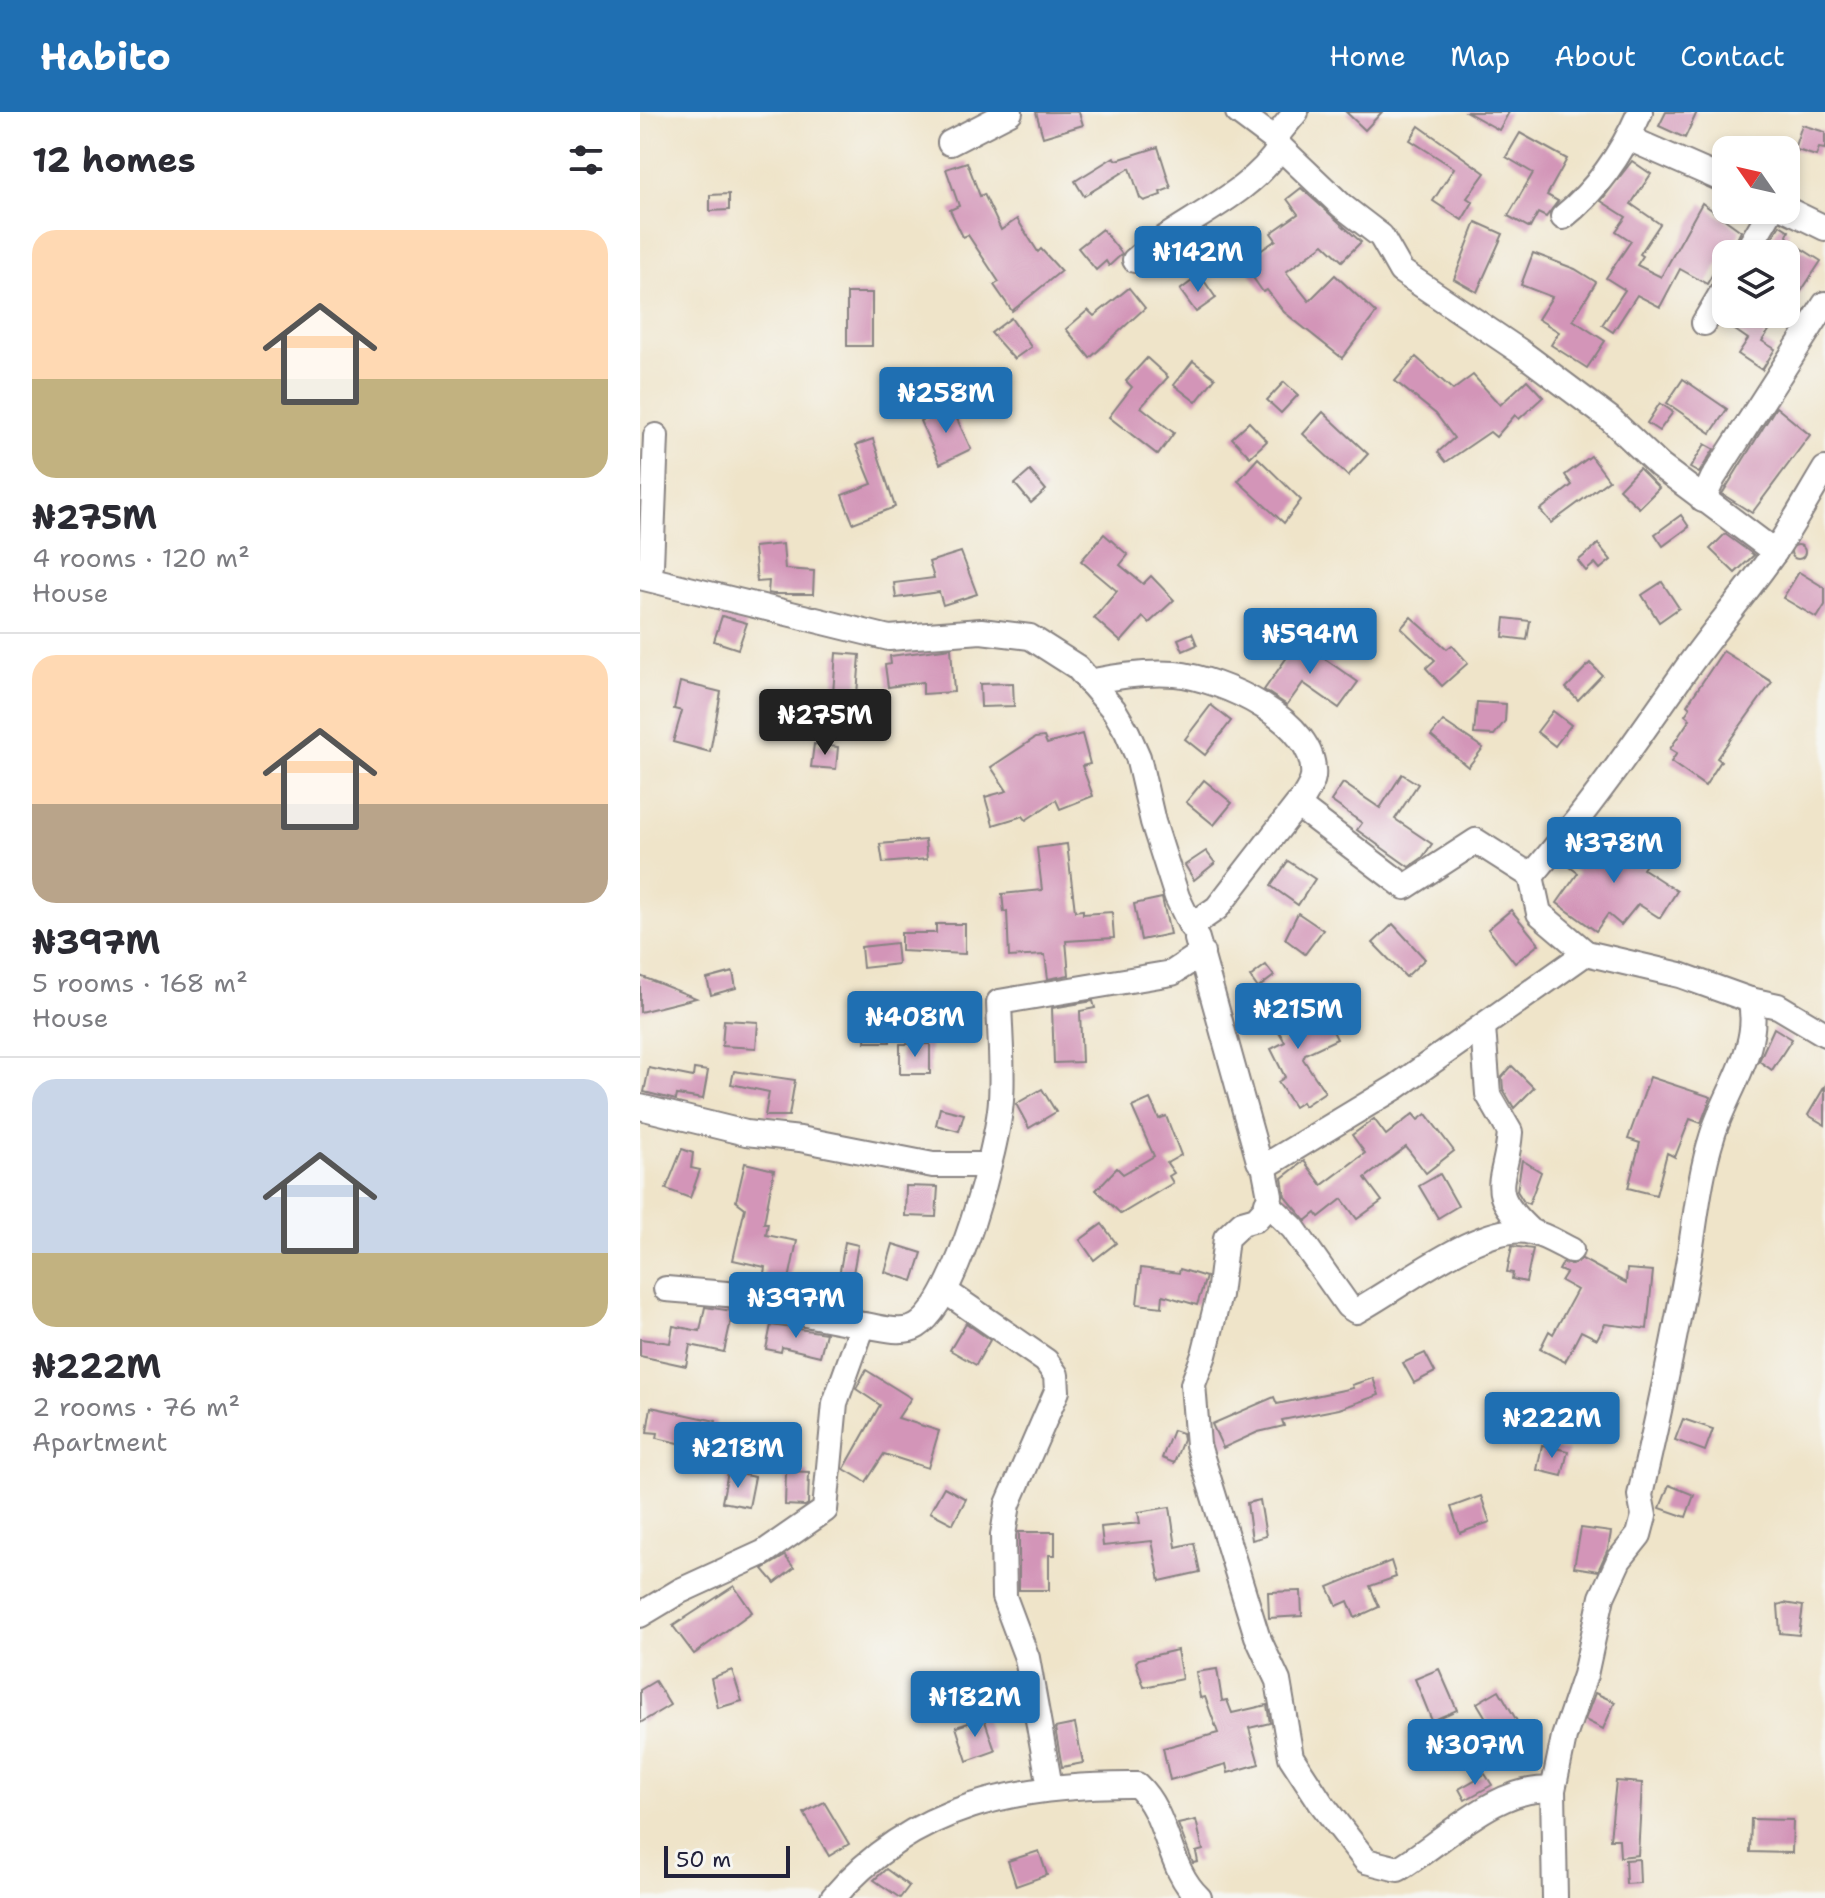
<!DOCTYPE html>
<html lang="en">
<head>
<meta charset="utf-8">
<style>
  body { margin:0; font-family:"Shantell Sans",sans-serif; background:#f2f2f3; color:#2b2b33; height:100vh; display:flex; flex-direction:column; font-size:30px; white-space:nowrap }
  * { box-sizing:border-box; margin:0 }
  p { font-size:26px; color:#7c7c81 }
  .icon { flex:none; width:44px; height:44px; fill:none; stroke:currentColor; stroke-width:2; stroke-linecap:round; stroke-linejoin:round }
  .map { position:relative; flex:1; overflow:hidden }
  .side { display:flex; flex-direction:column; background:#fff; width:640px }
  .side>* { flex:none }
  .needle { width:52px; rotate:304deg }
  .buttons { position:absolute; left:1072px; top:24px; display:grid; gap:16px }
  .buttons a { display:grid; place-items:center; width:88px; height:88px; border-radius:16px; background:#fff; box-shadow:0 4px 12px #0003; font-size:40px }
  .scale { position:absolute; left:24px; bottom:20px; width:126px; box-sizing:border-box; padding-left:8px; border:4px solid #22223b; border-top:0; font-size:22px; line-height:28px; white-space:nowrap; color:#22223b; -webkit-text-stroke:6px #f6f6f2; paint-order:stroke }
  .price { position:absolute; translate:-50% -68px; padding:0 18px; border-radius:8px; background:#1f6fb2; color:#fff; font-size:26px; line-height:52px; filter:drop-shadow(0 2px 4px #0008) }
  .price::after { content:''; position:absolute; left:50%; top:48px; width:24px; height:18px; margin-left:-12px; background:inherit; clip-path:polygon(0 0,100% 0,50% 100%) }
  .price.selected { background:#222; color:#fff }
  ul { padding:0; list-style:none }
  li { display:grid; align-content:center; gap:16px; height:424px; padding:0 32px }
  li+li { border-top:2px solid #e1e1e2 }
  li span { display:grid; place-items:center; height:248px; border-radius:24px; color:#555 }
  li>.icon { margin-inline-start:auto }
  span .icon { width:144px; height:144px; fill:#fffc; stroke-width:1 }
  li b { font-size:34px }
  h2 { display:flex; justify-content:space-between; align-items:center; height:96px; padding:0 32px; font-size:34px }
  header { display:flex; align-items:center; gap:48px; box-sizing:border-box; height:112px; padding:0 40px; background:#1f6fb2; color:#fff }
  header strong { font-size:38px }
  nav { display:flex; gap:44px; margin-inline-start:auto; font-size:28px }
  main { display:flex; flex:1; min-height:0 }
  .map>svg:first-child { display:block }
</style>
</head>
<body>
<header>
<strong>Habito</strong>
<nav><a>Home</a><a>Map</a><a>About</a><a>Contact</a></nav>
</header>
<main>
<section class="side">
<h2>12 homes<svg class="icon" aria-label="filters" viewBox="0 0 24 24"><path d="M4 7h16M4 17h16"/><circle cx="9" cy="7" r="2"/><circle cx="15" cy="17" r="2"/></svg></h2>
<ul>
<li><span style="background:linear-gradient(#ffd9b3 60%,#c2b280 0)"><svg class="icon" aria-label="home" viewBox="0 0 24 24"><path d="M3 11l9-7 9 7M6 9v11h12V9"/></svg></span><div><b>₦275M</b><p>4 rooms · 120 m²</p><p>House</p></div></li>
<li><span style="background:linear-gradient(#ffd9b3 60%,#b9a48a 0)"><svg class="icon" aria-label="home" viewBox="0 0 24 24"><path d="M3 11l9-7 9 7M6 9v11h12V9"/></svg></span><div><b>₦397M</b><p>5 rooms · 168 m²</p><p>House</p></div></li>
<li><span style="background:linear-gradient(#c9d6e8 70%,#c2b280 0)"><svg class="icon" aria-label="home" viewBox="0 0 24 24"><path d="M3 11l9-7 9 7M6 9v11h12V9"/></svg></span><div><b>₦222M</b><p>2 rooms · 76 m²</p><p>Apartment</p></div></li>
</ul>
</section>
<div class="map">
<svg width="1185" height="1786" viewBox="0 0 1185 1786">
  <rect width="100%" height="100%" fill="#f6f6f2"/>
  <filter id="ink" filterUnits="userSpaceOnUse"><feTurbulence type="fractalNoise" baseFrequency=".0125" numOctaves="2"/><feDisplacementMap in="SourceGraphic" scale="16" xChannelSelector="R" yChannelSelector="G"/><feConvolveMatrix kernelMatrix="1 2 1 2 8 2 1 2 1" color-interpolation-filters="sRGB"/></filter>
  <filter id="wash" filterUnits="userSpaceOnUse"><feTurbulence type="fractalNoise" baseFrequency=".006" numOctaves="4" result="noise"/><feDisplacementMap in="SourceGraphic" scale="32" xChannelSelector="R" yChannelSelector="G"/><feGaussianBlur stdDeviation="1.8" result="paint"/><feColorMatrix in="noise" values="0 0 0 0 0 0 0 0 0 0 0 0 0 0 0 0 0 1.4 0 .05"/><feComposite in="paint" operator="in"/></filter>
  <g filter="url(#wash)">
    <rect width="100%" height="100%" fill="#efe4c9"/>
    <g id="blocks">
      <g fill="#d395b8">
        <polygon points="396,0 439,0 443,13 403,25"/>
        <polygon points="706,0 742,0 725,18"/>
        <polygon points="827,0 869,0 859,18"/>
        <polygon points="1026,0 1057,0 1045,26 1019,14"/>
        <polygon points="1162,13 1185,20 1185,37 1179,36 1176,44 1154,37"/>
        <polygon points="779,14 845,61 827,86 833,90 822,108 793,89 814,56 770,28"/>
        <polygon points="880,21 927,47 907,83 918,89 906,105 898,101 890,116 868,104 893,61 866,45"/>
        <polygon points="518,35 531,76 520,80 521,83 504,89 500,86 490,56 444,84 435,69 474,45 477,48"/>
        <polygon points="992,49 1011,62 991,92 1020,112 1000,142 1003,144 997,153 1021,165 1062,91 1101,119 1090,142 1084,142 1067,172 1040,157 1020,195 997,183 973,220 962,213 985,178 966,166 991,129 976,119 986,105 961,89"/>
        <polygon points="327,50 340,84 344,82 361,118 377,107 398,140 401,137 421,159 372,199 354,173 359,170 328,123 323,125 310,98 319,94 306,57"/>
        <polygon points="661,76 721,130 702,149 684,132 646,160 669,189 695,163 736,201 702,246 644,200 627,178 623,180 603,151 636,128 631,121 658,102 647,87"/>
        <polygon points="89,82 89,98 70,99 70,83"/>
        <polygon points="836,110 863,122 837,180 814,167"/>
        <polygon points="1140,113 1149,119 1147,124 1151,130 1181,149 1158,184 1146,177 1146,142 1122,142"/>
        <polygon points="462,117 482,142 469,154 466,149 456,158 438,136"/>
        <polygon points="893,141 935,157 956,170 933,208 965,229 947,256 911,233 919,220 898,207 912,185 881,173"/>
        <polygon points="560,163 576,186 556,200 540,178"/>
        <polygon points="489,176 505,196 450,246 426,217 448,198 454,204"/>
        <rect x="207" y="181" width="25" height="53"/>
        <polygon points="1087,202 1140,202 1122,229 1135,237 1122,258 1098,242 1108,227 1082,209"/>
        <polygon points="371,206 391,235 374,247 351,221"/>
        <polygon points="776,245 813,278 833,263 860,293 887,268 903,285 879,307 875,303 856,325 850,320 806,350 798,340 814,326 796,302 755,269"/>
        <polygon points="507,246 528,265 501,295 534,321 518,343 469,305 492,275 486,269"/>
        <polygon points="553,249 575,266 556,290 534,273"/>
        <polygon points="1043,267 1087,297 1071,321 1027,291"/>
        <polygon points="644,270 658,283 641,301 627,288"/>
        <polygon points="1020,291 1033,300 1019,319 1007,311"/>
        <polygon points="311,294 331,337 300,352 280,309"/>
        <polygon points="1136,295 1170,323 1112,401 1082,382"/>
        <polygon points="683,300 728,342 708,364 663,322"/>
        <polygon points="609,310 627,329 610,345 592,326"/>
        <polygon points="233,327 255,395 213,411 202,383 232,372 216,333"/>
        <polygon points="1065,332 1074,337 1059,361 1050,356"/>
        <polygon points="951,344 969,368 911,411 900,398 932,373 925,363"/>
        <polygon points="618,346 661,388 644,411 598,369"/>
        <polygon points="999,356 1019,376 999,396 979,377"/>
        <polygon points="390,359 406,378 391,391 375,372"/>
        <polygon points="1041,403 1049,415 1023,434 1015,422"/>
        <polygon points="464,422 488,443 480,453 503,472 511,464 534,488 509,511 503,505 481,530 454,506 477,479 441,449"/>
        <polygon points="1085,422 1114,443 1095,461 1070,437"/>
        <polygon points="143,432 145,457 174,459 173,482 133,482 128,481 129,469 117,470 114,435"/>
        <polygon points="958,432 971,448 960,457 955,451 946,459 938,449"/>
        <circle cx="1158" cy="440" r="7"/>
        <polygon points="321,440 337,482 303,493 299,480 256,486 254,471 294,466 289,450"/>
        <polygon points="1159,460 1185,476 1185,493 1177,506 1143,486"/>
        <polygon points="1022,470 1039,496 1019,510 1002,483"/>
        <polygon points="82,504 107,511 98,537 74,529"/>
        <polygon points="771,505 807,537 812,533 828,551 802,574 786,556 795,548 761,516"/>
        <polygon points="865,506 890,509 887,528 863,525"/>
        <polygon points="552,521 557,533 543,539 538,527"/>
        <polygon points="662,524 685,540 682,545 718,570 699,596 663,571 647,593 624,578"/>
        <polygon points="311,536 314,580 283,582 283,570 248,575 245,553 251,552 250,544"/>
        <polygon points="1083,539 1132,570 1077,646 1081,649 1065,674 1031,650 1037,641 1030,637 1050,607 1045,603 1050,596 1047,593"/>
        <polygon points="196,541 220,543 217,583 193,582"/>
        <polygon points="950,551 962,563 938,588 926,576"/>
        <polygon points="40,570 81,580 70,640 33,630 42,599 34,597"/>
        <polygon points="373,571 374,594 341,595 340,572"/>
        <polygon points="837,590 866,592 865,609 854,623 834,622"/>
        <polygon points="571,593 591,609 565,643 545,627"/>
        <polygon points="913,599 931,613 915,634 897,620"/>
        <polygon points="803,609 843,636 828,655 791,624"/>
        <polygon points="442,622 450,652 442,654 453,684 420,697 416,688 386,708 383,704 353,713 345,685 367,679 351,655 395,626 404,625 407,632"/>
        <polygon points="174,632 198,635 196,657 171,655"/>
        <polygon points="762,662 778,672 755,707 792,732 782,746 769,755 717,718 722,711 691,689 703,671 740,696"/>
        <polygon points="564,668 592,691 574,713 546,690"/>
        <polygon points="991,725 1014,741 1003,757 1037,779 1020,806 998,792 981,813 968,802 956,819 917,791 938,761 930,755 949,728 975,748"/>
        <polygon points="285,728 287,747 243,751 240,732"/>
        <polygon points="427,732 435,799 443,798 443,802 472,800 474,826 426,829 429,863 408,867 405,843 369,845 367,799 364,800 362,782 402,778 397,736"/>
        <polygon points="566,739 575,751 554,768 545,753"/>
        <polygon points="648,749 675,767 658,793 631,774"/>
        <polygon points="522,786 530,822 501,828 494,792"/>
        <polygon points="871,798 899,832 875,851 848,817"/>
        <polygon points="658,801 683,818 665,842 645,827"/>
        <polygon points="296,812 325,812 325,842 261,839 261,821 296,821"/>
        <polygon points="753,812 785,847 766,865 733,831"/>
        <polygon points="256,831 258,852 223,856 221,835"/>
        <polygon points="626,853 634,864 618,876 610,865"/>
        <polygon points="93,860 96,876 71,883 67,867"/>
        <polygon points="0,864 56,886 0,900"/>
        <polygon points="655,885 674,916 688,909 697,927 665,942 663,947 685,980 664,994 662,990 654,995 638,970 645,965 631,937 645,930 627,900"/>
        <polygon points="453,889 455,896 440,899 442,950 414,951 412,896"/>
        <polygon points="227,902 250,903 250,930 225,930"/>
        <polygon points="84,908 118,910 116,936 82,934"/>
        <polygon points="1134,916 1152,927 1132,958 1119,949"/>
        <rect x="260" y="932" width="30" height="30"/>
        <polygon points="872,954 894,976 874,996 863,977 862,965"/>
        <polygon points="9,956 53,965 54,957 68,959 63,987 37,983 36,988 4,980"/>
        <polygon points="94,959 155,968 149,1004 125,1004 129,980 91,972"/>
        <polygon points="1010,965 1071,985 1061,1011 1050,1007 1035,1045 1027,1041 1016,1083 988,1076 1000,1031 988,1027"/>
        <polygon points="1185,974 1185,1013 1168,1003"/>
        <polygon points="402,977 416,1000 389,1016 376,992"/>
        <polygon points="510,987 519,1007 526,1004 541,1043 527,1051 534,1061 529,1064 533,1071 481,1102 456,1078 477,1056 483,1062 514,1044 492,995"/>
        <polygon points="300,996 324,1002 319,1019 296,1013"/>
        <polygon points="773,1002 778,1008 786,1002 814,1039 786,1061 766,1035 725,1066 742,1089 717,1107 702,1087 679,1105 676,1101 666,1109 645,1084 642,1066 664,1049 682,1073 725,1041 712,1023 734,1007 746,1023"/>
        <polygon points="42,1037 53,1041 51,1056 60,1058 50,1086 26,1077"/>
        <polygon points="882,1048 901,1060 889,1092 884,1090 877,1079"/>
        <polygon points="105,1051 134,1058 124,1111 128,1111 126,1123 157,1129 146,1182 122,1175 125,1155 93,1148 105,1096 96,1089"/>
        <polygon points="800,1062 818,1094 798,1106 779,1074"/>
        <polygon points="266,1074 298,1075 296,1105 265,1104"/>
        <polygon points="462,1112 476,1131 454,1148 440,1128"/>
        <polygon points="205,1130 218,1133 212,1167 199,1164"/>
        <polygon points="253,1132 282,1141 273,1169 245,1160"/>
        <polygon points="872,1134 893,1137 886,1170 872,1167 873,1161 867,1160"/>
        <polygon points="942,1147 986,1171 987,1157 1013,1159 1007,1217 965,1212 957,1227 941,1219 925,1250 900,1237 909,1219 913,1222 937,1178 921,1169 926,1161 919,1158 923,1151 932,1153"/>
        <polygon points="501,1156 539,1161 540,1157 566,1165 557,1193 523,1183 522,1195 497,1192"/>
        <polygon points="65,1195 93,1199 84,1240 50,1233 46,1254 0,1244 0,1227 30,1231 33,1214 60,1219"/>
        <polygon points="326,1211 350,1228 336,1253 310,1238"/>
        <polygon points="131,1213 186,1221 180,1244 142,1235 141,1240 126,1237"/>
        <polygon points="785,1241 795,1260 774,1271 763,1251"/>
        <polygon points="226,1258 271,1286 258,1306 299,1319 288,1356 244,1342 226,1370 204,1357 240,1293 216,1277"/>
        <polygon points="733,1266 739,1283 699,1297 642,1308 644,1314 618,1320 583,1336 572,1312 634,1285 637,1292 713,1276 712,1273"/>
        <polygon points="11,1295 76,1309 75,1313 88,1316 82,1341 17,1326 18,1321 7,1320"/>
        <polygon points="1043,1307 1073,1317 1065,1339 1035,1328"/>
        <polygon points="533,1318 542,1321 543,1328 534,1351 522,1346"/>
        <polygon points="902,1333 928,1339 922,1364 897,1358"/>
        <polygon points="146,1359 169,1360 168,1392 165,1394 145,1393"/>
        <polygon points="88,1360 115,1365 109,1395 82,1390"/>
        <polygon points="1029,1373 1054,1383 1046,1405 1020,1396"/>
        <polygon points="304,1375 326,1387 313,1412 290,1400"/>
        <polygon points="841,1384 850,1410 820,1421 811,1395"/>
        <polygon points="620,1388 626,1424 612,1428 607,1391"/>
        <polygon points="530,1395 536,1435 554,1431 560,1460 520,1469 512,1429 463,1434 461,1415 500,1411 498,1400"/>
        <polygon points="941,1416 971,1420 968,1437 958,1459 934,1455"/>
        <polygon points="379,1420 415,1420 415,1443 409,1443 409,1478 379,1478"/>
        <polygon points="145,1444 154,1456 135,1471 123,1457"/>
        <polygon points="751,1449 756,1465 730,1474 739,1495 715,1506 708,1489 697,1494 688,1475"/>
        <polygon points="94,1474 112,1500 54,1542 33,1514"/>
        <polygon points="661,1479 662,1504 629,1506 628,1480"/>
        <polygon points="1144,1491 1163,1494 1159,1523 1140,1521 1138,1493"/>
        <polygon points="537,1538 542,1567 504,1575 496,1550 499,1547"/>
        <polygon points="577,1557 582,1589 587,1588 592,1601 627,1593 630,1611 609,1616 619,1652 588,1661 586,1652 530,1668 523,1636 578,1621 565,1585 560,1586 556,1560"/>
        <polygon points="799,1557 817,1598 792,1609 775,1567"/>
        <polygon points="92,1558 102,1589 78,1596 71,1566"/>
        <polygon points="15,1569 30,1593 0,1611 0,1578"/>
        <polygon points="859,1578 877,1609 855,1621 837,1591"/>
        <polygon points="955,1581 975,1590 963,1617 945,1608"/>
        <polygon points="344,1606 355,1639 327,1649 316,1615"/>
        <polygon points="435,1612 443,1651 422,1655 415,1616"/>
        <polygon points="845,1662 852,1673 825,1688 819,1677"/>
        <polygon points="976,1669 1002,1671 998,1743 980,1745 979,1727 970,1727"/>
        <polygon points="184,1690 209,1732 189,1744 164,1701"/>
        <polygon points="1111,1707 1153,1708 1152,1741 1110,1740"/>
        <polygon points="556,1708 563,1738 556,1740 558,1750 553,1751 538,1712"/>
        <polygon points="399,1739 407,1763 376,1774 368,1749"/>
        <polygon points="999,1747 1000,1771 986,1772 985,1748"/>
        <polygon points="246,1757 269,1774 260,1786 234,1768"/>
      </g>
    </g>
  </g>
  <g filter="url(#ink)">
    <use href="#blocks" fill-opacity="0" stroke="#888382" stroke-width="2"/>
    <g fill="none" stroke-linecap="round" stroke-linejoin="round">
      <g stroke="#888382" stroke-width="28">
        <g id="minor">
          <polyline points="598,0 634,27"/>
          <polyline points="988,26 1086,69"/>
          <polyline points="310,31 370,0"/>
          <polyline points="640,35 702,94 741,124 761,159 881,240 969,306 1020,354 1135,440"/>
          <polyline points="1146,97 1185,116"/>
          <path d="M923 105C958 77 982 41 1000 0"/>
          <polyline points="1105,142 1131,98"/>
          <path d="M495 148C537 111 612 83 640 35L634 27 656 0"/>
          <polyline points="1064,211 1086,174"/>
          <polyline points="1063,388 1073,366 1185,192"/>
          <polyline points="0,457 11,454 16,324"/>
          <path d="M0 465 249 526 341 519 390 525 437 555 474 598 487 620 498 645 513 710 537 785 551 814 577 796 657 693 765 775 836 729 891 764C946 701 994 632 1042 563 1071 521 1105 483 1134 441 1152 414 1168 385 1185 357"/>
          <path d="M449 570C477 564 506 560 535 562 579 566 679 609 673 665 672 674 663 685 659 693"/>
          <polyline points="557,827 619,1049 627,1053 756,975 946,841 899,801 891,764"/>
          <polyline points="1110,888 1138,894 1185,922"/>
          <path d="M843 915 848 982 870 1020C866 1073 844 1076 890 1119"/>
          <polyline points="0,995 106,1021 160,1027 293,1053 347,1053"/>
          <path d="M624 1053 630 1084 626 1096 616 1107 602 1111 586 1126 579 1183 564 1243 553 1272 558 1333 617 1524 638 1569 651 1645 681 1691 726 1749 758 1757C802 1731 859 1671 913 1678"/>
          <path d="M627 1091 653 1116 708 1194 716 1199C758 1177 844 1108 891 1120 905 1123 919 1132 931 1138"/>
          <polyline points="26,1177 99,1183 134,1196 223,1213"/>
          <polyline points="305,1179 406,1249 416,1263 417,1279 368,1392 363,1423 364,1485 387,1546 410,1675"/>
          <path d="M0 1503 40 1479 123 1441 185 1398 195 1291 223 1213C240 1215 262 1223 277 1214 317 1189 358 1035 361 988 363 956 360 923 359 890L532 861 562 841"/>
          <path d="M193 1786C273 1692 380 1672 497 1673 530 1704 526 1755 559 1786"/>
          <path d="M915 1786 913 1678 924 1625 945 1563 962 1485 979 1448 999 1423 1004 1404 1000 1383C1017 1310 1033 1236 1046 1163 1055 1117 1058 1069 1072 1025 1084 982 1123 934 1110 888L1040 863 946 841"/>
        </g>
      </g>
      <use href="#minor" stroke="#fff" stroke-width="24"/>
    </g>
  </g>
</svg>
<div class="buttons">
<a><svg class="needle" viewBox="-14 -14 28 28"><path d="M0-13l5 13h-10z" fill="#e53935"/><path d="M0 13l5-13h-10z" fill="#7c7c81"/></svg></a>
<a><svg class="icon" aria-label="layers" viewBox="0 0 24 24"><path d="M12 4l9 5-9 5-9-5zM3 14l9 5 9-5"/></svg></a>
</div>
<div class="scale">50 m</div>
<b class="price" style="left:558px;top:182px">₦142M</b>
<b class="price" style="left:306px;top:323px">₦258M</b>
<b class="price" style="left:670px;top:564px">₦594M</b>
<b class="price selected" style="left:185px;top:645px">₦275M</b>
<b class="price" style="left:974px;top:773px">₦378M</b>
<b class="price" style="left:658px;top:939px">₦215M</b>
<b class="price" style="left:275px;top:947px">₦408M</b>
<b class="price" style="left:156px;top:1228px">₦397M</b>
<b class="price" style="left:912px;top:1348px">₦222M</b>
<b class="price" style="left:98px;top:1378px">₦218M</b>
<b class="price" style="left:335px;top:1627px">₦182M</b>
<b class="price" style="left:835px;top:1675px">₦307M</b>
</div>
</main>
</body>
</html>
